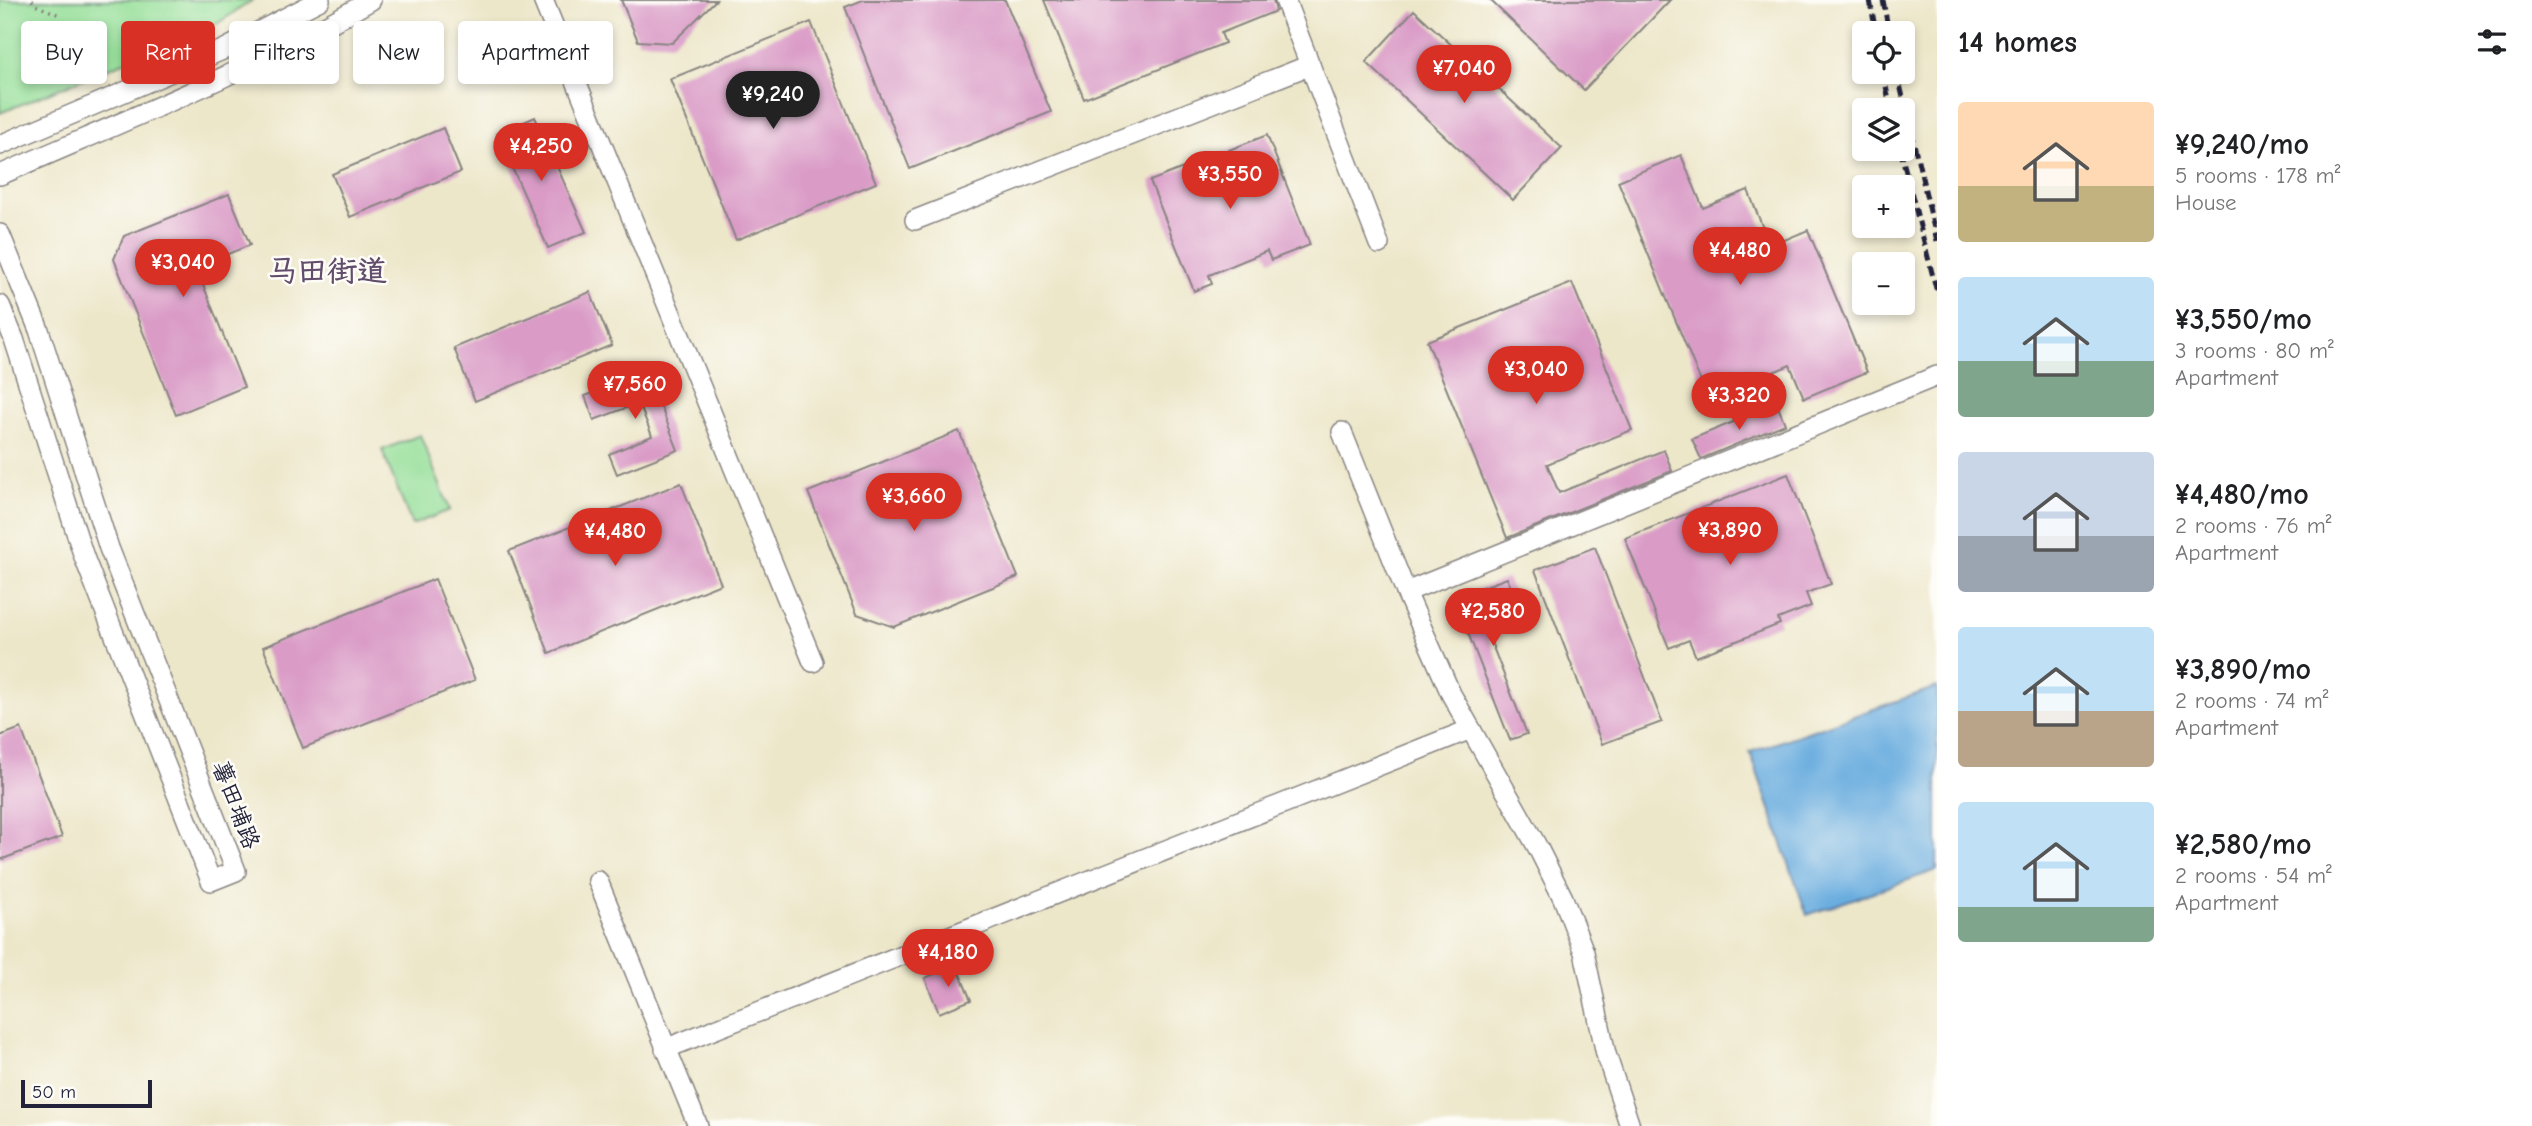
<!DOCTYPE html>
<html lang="en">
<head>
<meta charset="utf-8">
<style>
  body { margin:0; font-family:"Comic Neue","LXGW WenKai TC",sans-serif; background:#f2f2f2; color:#202124; height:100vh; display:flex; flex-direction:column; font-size:26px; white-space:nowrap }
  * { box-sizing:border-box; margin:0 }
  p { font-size:23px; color:#757577 }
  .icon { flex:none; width:38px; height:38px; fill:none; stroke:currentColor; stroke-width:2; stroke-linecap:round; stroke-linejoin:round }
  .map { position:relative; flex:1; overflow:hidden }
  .sheet { display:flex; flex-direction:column; background:#fff; width:595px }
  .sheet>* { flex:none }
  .banner { position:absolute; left:21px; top:21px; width:665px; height:63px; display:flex; gap:14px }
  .buttons { position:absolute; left:1852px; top:21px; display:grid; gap:14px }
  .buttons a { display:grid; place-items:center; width:63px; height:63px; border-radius:7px; background:#fff; box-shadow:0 4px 10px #0003; font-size:35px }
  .scale { position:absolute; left:21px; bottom:18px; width:131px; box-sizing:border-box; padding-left:7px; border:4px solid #22223b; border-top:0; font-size:19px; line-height:24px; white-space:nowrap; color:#22223b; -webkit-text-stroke:5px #fdfcf7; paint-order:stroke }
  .price { position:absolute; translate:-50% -60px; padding:0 16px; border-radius:24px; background:#d93025; color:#fff; font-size:23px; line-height:46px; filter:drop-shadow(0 2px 4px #0008) }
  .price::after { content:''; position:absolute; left:50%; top:42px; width:21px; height:16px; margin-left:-10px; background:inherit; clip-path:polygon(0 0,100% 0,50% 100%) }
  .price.on { background:#222; color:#fff }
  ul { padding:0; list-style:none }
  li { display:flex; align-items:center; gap:21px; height:175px; padding:0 21px }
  li span { display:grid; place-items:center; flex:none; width:196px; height:140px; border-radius:7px; color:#555 }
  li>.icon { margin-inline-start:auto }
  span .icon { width:84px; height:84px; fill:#fffc; stroke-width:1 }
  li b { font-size:30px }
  h2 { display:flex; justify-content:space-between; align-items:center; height:84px; padding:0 21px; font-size:30px }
  .chip { padding:0 24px; border-radius:7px; background:#fff; box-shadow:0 4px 10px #0003; font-size:24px; line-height:63px }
  .chip.on { background:#d93025; color:#fff }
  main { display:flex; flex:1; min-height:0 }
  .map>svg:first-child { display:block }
</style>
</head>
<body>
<main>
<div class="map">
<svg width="1937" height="1126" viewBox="0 0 1937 1126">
  <rect width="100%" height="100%" fill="#fdfcf7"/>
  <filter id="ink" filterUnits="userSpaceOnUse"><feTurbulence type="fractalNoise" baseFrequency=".0143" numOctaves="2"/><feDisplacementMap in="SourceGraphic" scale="14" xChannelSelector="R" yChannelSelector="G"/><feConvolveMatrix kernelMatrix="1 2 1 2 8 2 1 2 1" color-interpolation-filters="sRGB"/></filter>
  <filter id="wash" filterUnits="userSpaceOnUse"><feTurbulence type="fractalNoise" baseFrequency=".00686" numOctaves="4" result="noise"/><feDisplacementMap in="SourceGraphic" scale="28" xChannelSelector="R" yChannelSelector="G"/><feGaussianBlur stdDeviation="1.57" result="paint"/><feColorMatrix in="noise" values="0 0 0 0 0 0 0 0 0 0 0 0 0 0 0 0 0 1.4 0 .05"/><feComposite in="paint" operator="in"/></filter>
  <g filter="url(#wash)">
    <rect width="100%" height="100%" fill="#ede7ca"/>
    <g fill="#96df9a" stroke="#5c806a" stroke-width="2">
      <polygon points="0,0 253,0 218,23 0,113"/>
      <polygon points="420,435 450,510 412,525 382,450"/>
    </g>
    <polygon fill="#6baddf" stroke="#46688d" stroke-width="2" points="1937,687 1937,870 1807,915 1750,752"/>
    <g id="blocks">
      <g fill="#da9cc7">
        <polygon points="621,0 716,0 672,43 638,41"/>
        <polygon points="863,0 1005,0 1051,112 910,169 845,7"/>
        <polygon points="1044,0 1273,0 1276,11 1221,33 1225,43 1084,99"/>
        <polygon points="1490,0 1670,0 1584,90"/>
        <polygon points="1414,10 1562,148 1513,200 1366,62"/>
        <polygon points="811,22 876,183 736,240 670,79"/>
        <polygon points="535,117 586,232 548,248 497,134"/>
        <polygon points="443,128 461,172 350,217 332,174"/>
        <polygon points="1267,135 1310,245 1271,260 1267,251 1209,275 1212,284 1194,291 1150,181"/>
        <polygon points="1681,155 1703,208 1748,190 1770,246 1808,230 1867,372 1804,398 1790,365 1708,399 1618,181"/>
        <polygon points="229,194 250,245 196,267 244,387 176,415 114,259 124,236"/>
        <polygon points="1572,283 1632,430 1547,464 1559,493 1664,450 1672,471 1507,538 1427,341"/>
        <polygon points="590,292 612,345 475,401 454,348"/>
        <polygon points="647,372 678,450 617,474 609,454 652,436 639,403 594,420 585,396"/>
        <polygon points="1777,404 1785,424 1701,459 1692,439"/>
        <polygon points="959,431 1018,577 894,627 857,614 808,492"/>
        <polygon points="1788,474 1831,584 1806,593 1811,606 1778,619 1780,624 1696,657 1689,640 1669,648 1625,538"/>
        <polygon points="681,483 721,584 549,653 509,551"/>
        <polygon points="1595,547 1662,722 1602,744 1535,570"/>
        <polygon points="1507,578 1518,605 1482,619 1527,734 1510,740 1461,615 1472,591"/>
        <polygon points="435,579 475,680 303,748 263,647"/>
        <polygon points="21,728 62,837 0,860 0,736"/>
        <polygon points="956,965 971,1000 939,1013 925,978"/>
      </g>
    </g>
  </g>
  <g filter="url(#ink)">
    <use href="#blocks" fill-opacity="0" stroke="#888482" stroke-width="2"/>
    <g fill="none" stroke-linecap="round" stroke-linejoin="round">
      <g stroke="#888482" stroke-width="22">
        <g id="minor">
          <polyline points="543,0 813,662"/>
          <polyline points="1285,0 1379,244"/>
          <polyline points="0,145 225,49 320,0"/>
          <path d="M0 175C126 120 253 70 371 0"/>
          <polyline points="915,220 1310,65"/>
          <polyline points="0,234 39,330 109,548 236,871 211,881 84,557 14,339 0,305"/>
          <polyline points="1342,432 1406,592 1451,694 1538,848 1563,898 1584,952 1606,1054 1630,1126"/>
          <polyline points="1406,592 1937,376"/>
          <polyline points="598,881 698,1126"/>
          <polyline points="665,1049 1471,729"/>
        </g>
      </g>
      <polyline stroke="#888482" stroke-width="3.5" stroke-dasharray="2 5" stroke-linecap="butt" points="32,0 35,5 62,16"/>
      <use href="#minor" stroke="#fff" stroke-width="19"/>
      <g stroke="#22223b" stroke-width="5" stroke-dasharray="10 5" stroke-linecap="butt">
        <polyline points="1870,0 1876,33"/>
        <polyline points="1883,0 1889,33"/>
        <polyline points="1883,72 1891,110"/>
        <polyline points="1897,72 1937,241"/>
        <polyline points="1900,149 1937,292"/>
      </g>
    </g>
  </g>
  <g text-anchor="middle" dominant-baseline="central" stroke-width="5" stroke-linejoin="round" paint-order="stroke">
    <g font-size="23" fill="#22223b" stroke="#fdfcf7">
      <text transform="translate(236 805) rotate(69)">薯田埔路</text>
    </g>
    <g font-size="30" font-weight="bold" fill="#624d6c" stroke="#fdfcf7">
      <text x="327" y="271">马田街道</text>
    </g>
  </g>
</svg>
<div class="buttons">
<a><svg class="icon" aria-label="locate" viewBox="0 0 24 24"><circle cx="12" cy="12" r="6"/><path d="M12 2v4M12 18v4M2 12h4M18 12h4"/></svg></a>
<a><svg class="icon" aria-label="layers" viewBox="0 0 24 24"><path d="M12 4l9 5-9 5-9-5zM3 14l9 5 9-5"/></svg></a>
<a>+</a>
<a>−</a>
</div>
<div class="scale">50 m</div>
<b class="price" style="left:1464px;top:105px">¥7,040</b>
<b class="price on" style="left:773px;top:131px">¥9,240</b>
<b class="price" style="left:541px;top:183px">¥4,250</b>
<b class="price" style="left:1230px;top:211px">¥3,550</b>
<b class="price" style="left:1740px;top:287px">¥4,480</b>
<b class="price" style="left:183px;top:299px">¥3,040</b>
<b class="price" style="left:1536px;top:406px">¥3,040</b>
<b class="price" style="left:635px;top:421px">¥7,560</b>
<b class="price" style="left:1739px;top:432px">¥3,320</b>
<b class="price" style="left:914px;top:533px">¥3,660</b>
<b class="price" style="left:1730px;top:567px">¥3,890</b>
<b class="price" style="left:615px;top:568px">¥4,480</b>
<b class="price" style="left:1493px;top:648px">¥2,580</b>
<b class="price" style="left:948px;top:989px">¥4,180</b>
<div class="banner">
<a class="chip">Buy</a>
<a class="chip on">Rent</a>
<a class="chip">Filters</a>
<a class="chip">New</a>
<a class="chip">Apartment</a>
</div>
</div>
<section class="sheet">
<h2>14 homes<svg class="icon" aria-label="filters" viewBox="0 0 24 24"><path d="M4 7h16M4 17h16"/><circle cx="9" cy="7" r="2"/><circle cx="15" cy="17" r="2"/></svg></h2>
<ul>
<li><span style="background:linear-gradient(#ffd9b3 60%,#c2b280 0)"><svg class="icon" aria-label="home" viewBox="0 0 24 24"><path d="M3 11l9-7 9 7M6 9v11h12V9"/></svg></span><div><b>¥9,240/mo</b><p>5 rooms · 178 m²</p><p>House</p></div></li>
<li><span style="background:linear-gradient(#bfe0f5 60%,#7fa58c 0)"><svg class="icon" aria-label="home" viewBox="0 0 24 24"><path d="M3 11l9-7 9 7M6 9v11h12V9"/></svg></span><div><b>¥3,550/mo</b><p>3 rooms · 80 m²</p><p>Apartment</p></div></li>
<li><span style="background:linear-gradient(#c9d6e8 60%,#9aa5b1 0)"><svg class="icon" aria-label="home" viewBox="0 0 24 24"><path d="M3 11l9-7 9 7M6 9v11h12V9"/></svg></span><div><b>¥4,480/mo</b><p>2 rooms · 76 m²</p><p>Apartment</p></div></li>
<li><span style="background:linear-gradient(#bfe0f5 60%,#b9a48a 0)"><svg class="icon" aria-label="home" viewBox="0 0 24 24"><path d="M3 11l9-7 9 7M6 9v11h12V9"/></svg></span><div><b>¥3,890/mo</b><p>2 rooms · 74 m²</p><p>Apartment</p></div></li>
<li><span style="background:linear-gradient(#bfe0f5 75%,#7fa58c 0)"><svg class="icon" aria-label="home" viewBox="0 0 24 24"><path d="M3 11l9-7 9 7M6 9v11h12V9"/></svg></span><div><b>¥2,580/mo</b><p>2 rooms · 54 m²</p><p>Apartment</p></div></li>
</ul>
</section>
</main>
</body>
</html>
